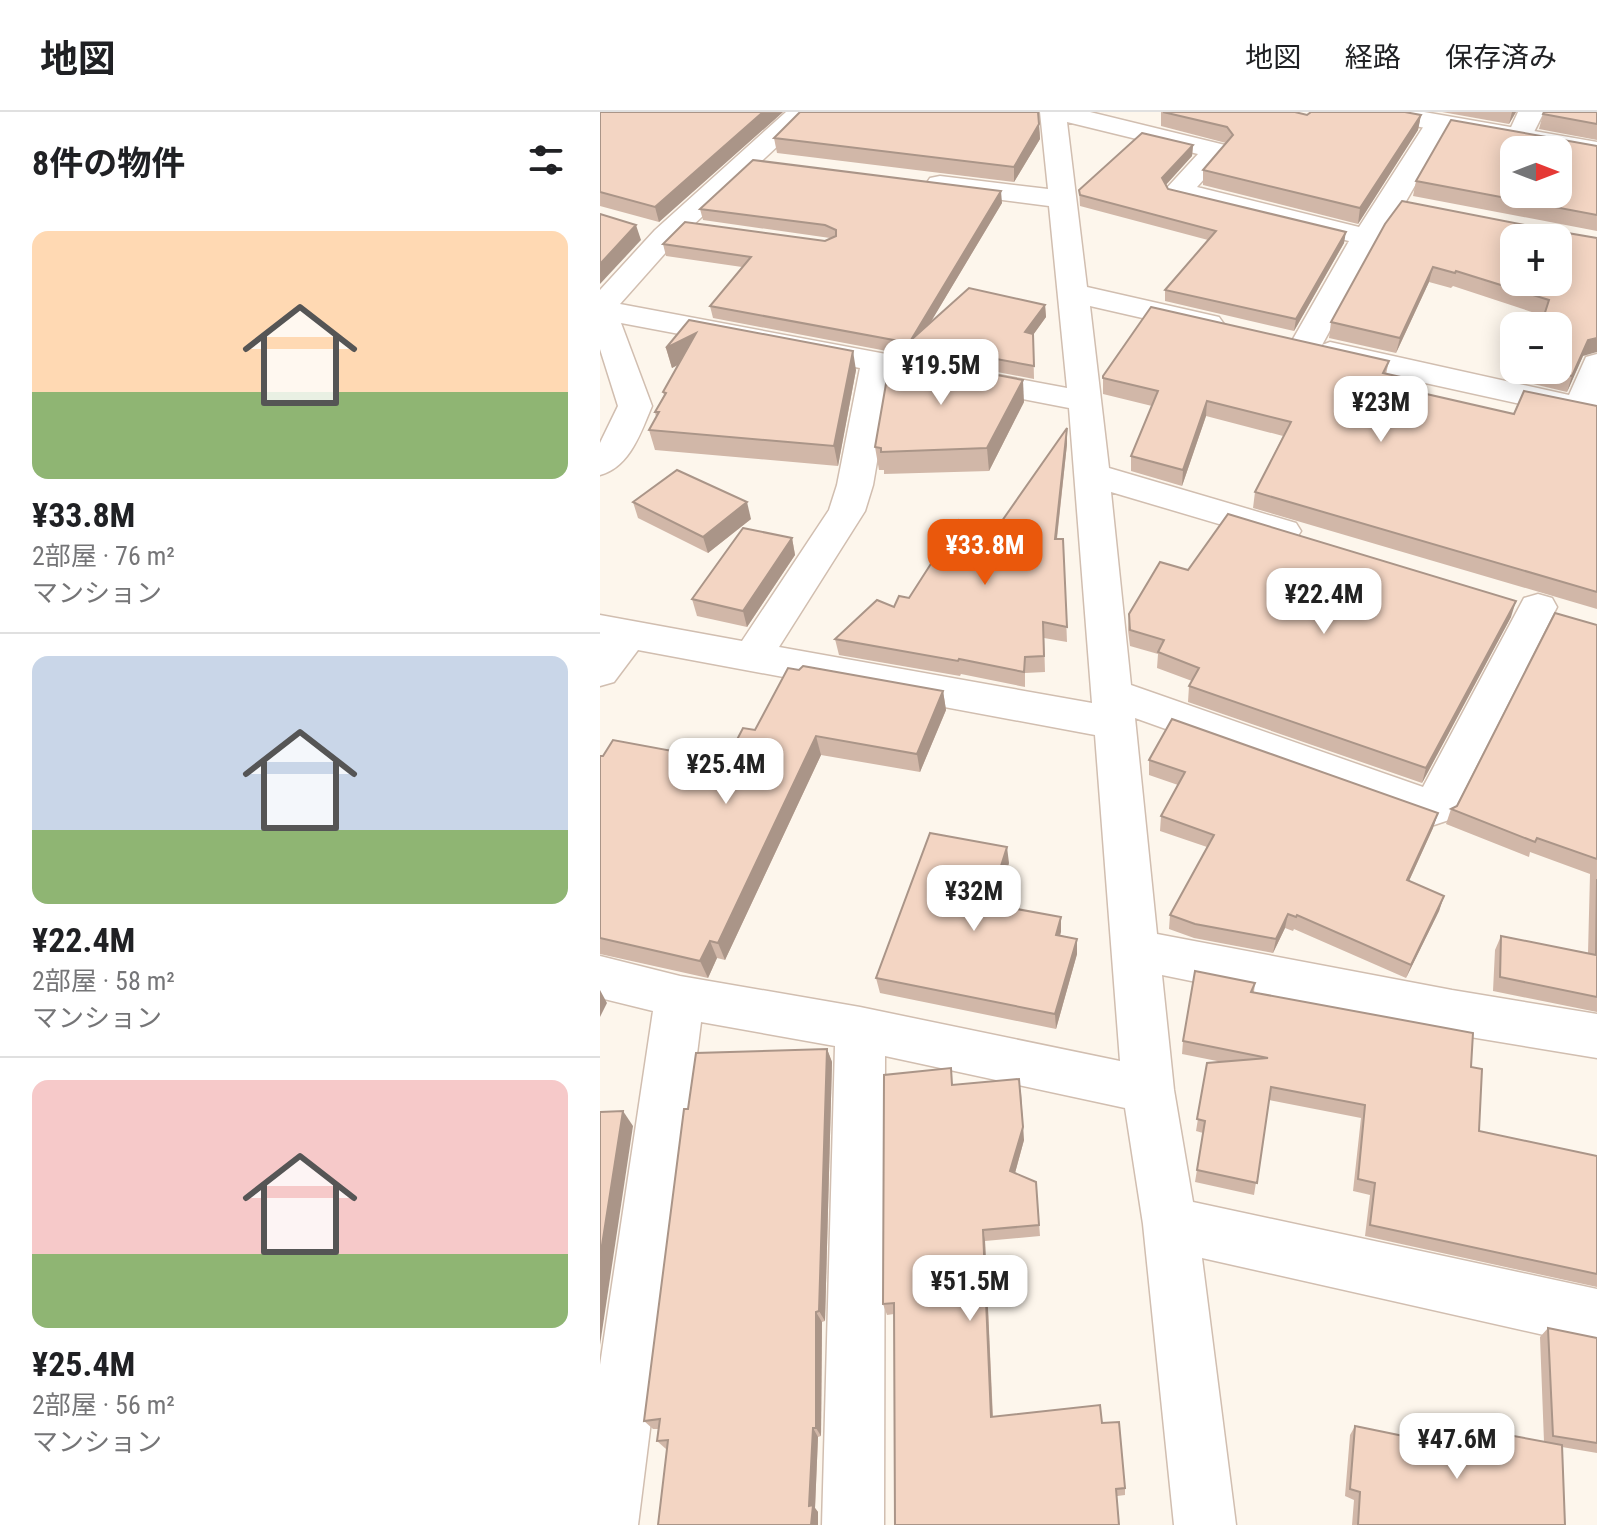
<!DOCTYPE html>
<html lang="ja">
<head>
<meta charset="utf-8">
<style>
  body { margin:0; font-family:"Roboto Condensed","Noto Sans JP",sans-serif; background:#f2f2f2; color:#202124; height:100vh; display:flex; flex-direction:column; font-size:30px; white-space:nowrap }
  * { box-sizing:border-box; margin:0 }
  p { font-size:26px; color:#757577 }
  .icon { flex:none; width:44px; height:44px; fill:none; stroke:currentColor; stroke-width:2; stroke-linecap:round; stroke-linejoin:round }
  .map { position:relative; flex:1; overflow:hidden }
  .drawer { display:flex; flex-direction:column; background:#fff; width:600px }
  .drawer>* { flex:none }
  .needle { width:52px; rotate:90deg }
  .tools { position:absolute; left:900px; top:24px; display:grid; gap:16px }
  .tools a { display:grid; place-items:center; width:72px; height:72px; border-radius:16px; background:#fff; box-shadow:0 4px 20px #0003; font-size:40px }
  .price { position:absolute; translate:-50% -68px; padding:0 18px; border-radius:16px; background:#fff; color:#222; font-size:26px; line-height:52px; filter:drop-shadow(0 2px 4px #0008) }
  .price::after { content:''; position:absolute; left:50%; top:48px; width:24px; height:18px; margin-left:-12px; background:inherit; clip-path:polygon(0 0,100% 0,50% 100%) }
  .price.current { background:#ea580c; color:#fff }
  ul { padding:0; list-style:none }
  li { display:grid; align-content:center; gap:16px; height:424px; padding:0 32px }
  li+li { border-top:2px solid #e0e0e0 }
  li span { display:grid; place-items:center; height:248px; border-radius:16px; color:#555 }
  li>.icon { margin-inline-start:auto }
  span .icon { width:144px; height:144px; fill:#fffc; stroke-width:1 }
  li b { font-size:34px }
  h2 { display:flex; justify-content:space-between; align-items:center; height:96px; padding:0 32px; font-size:34px }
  header { display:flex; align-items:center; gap:48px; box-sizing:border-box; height:112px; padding:0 40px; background:#fff; border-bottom:2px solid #e0e0e0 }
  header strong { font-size:38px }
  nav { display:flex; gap:44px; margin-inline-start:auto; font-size:28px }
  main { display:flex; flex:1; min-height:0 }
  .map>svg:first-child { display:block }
</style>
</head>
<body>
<header>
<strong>地図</strong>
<nav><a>地図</a><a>経路</a><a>保存済み</a></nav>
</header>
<main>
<section class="drawer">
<h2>8件の物件<svg class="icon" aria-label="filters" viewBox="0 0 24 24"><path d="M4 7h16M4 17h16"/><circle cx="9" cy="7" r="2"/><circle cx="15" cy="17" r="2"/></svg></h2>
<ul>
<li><span style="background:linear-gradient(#ffd9b3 65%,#8fb573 0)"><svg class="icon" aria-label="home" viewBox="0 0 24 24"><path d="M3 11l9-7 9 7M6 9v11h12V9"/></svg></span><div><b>¥33.8M</b><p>2部屋 · 76 m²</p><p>マンション</p></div></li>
<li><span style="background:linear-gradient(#c9d6e8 70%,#8fb573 0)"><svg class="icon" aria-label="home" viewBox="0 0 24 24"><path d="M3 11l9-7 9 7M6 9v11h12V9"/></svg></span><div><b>¥22.4M</b><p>2部屋 · 58 m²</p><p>マンション</p></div></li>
<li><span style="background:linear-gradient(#f6c9c9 70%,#8fb573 0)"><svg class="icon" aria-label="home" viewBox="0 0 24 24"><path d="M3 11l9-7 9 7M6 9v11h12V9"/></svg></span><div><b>¥25.4M</b><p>2部屋 · 56 m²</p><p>マンション</p></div></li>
</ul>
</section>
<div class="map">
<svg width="997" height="1413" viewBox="0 0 997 1413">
  <rect width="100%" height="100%" fill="#fdf6ec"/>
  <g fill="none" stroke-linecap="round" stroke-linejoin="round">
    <g stroke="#d1beb0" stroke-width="3">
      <g id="minor">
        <path d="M186 0H214L75 130 20 192 467 276 449 94 340 80 330 78 326 72 330 66 340 64 448 77 440 0H490L625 33 629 39 597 75 759 115 829 6H847L851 11 805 91 780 126 722 233 730 230 969 283 986 245 997 242V309L730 250 719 247 715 241 705 243 694 241 689 234 749 129 568 85 564 79 598 42 467 10 487 175 619 205 624 212 619 219 608 221 490 194 509 356 696 411 701 419 696 427 683 431 511 380 531 573 823 675 924 486 938 482 952 486 957 495 849 708 834 713 535 606 557 822 852 878 997 902V946L852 922 562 863 574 978 593 1090 997 1177V1235L602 1146 636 1413H574L543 1112 525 996 285 944 284 1413H222L235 934 101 910 38 1413H0V1253L53 899 0 886V844L80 864 260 895 520 949 495 623 38 538 14 570 0 574V503L142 529 229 398 237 373 260 256 21 211 52 294C41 320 30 355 0 363V331L18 294 0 237V178L55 118ZM292 262 469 296 492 591 179 535 265 399 273 373Z"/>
        <polygon points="918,0 944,0 929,30 911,30 907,24"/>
      </g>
    </g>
    <g stroke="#d1beb0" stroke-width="3">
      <polygon id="tertiary" points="767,0 824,0 997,30 997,46 780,8 771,5"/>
    </g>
    <use href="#minor" fill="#fff" fill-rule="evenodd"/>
    <use href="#tertiary" fill="#fff" fill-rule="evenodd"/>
  </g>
  <g fill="#d1b7a8">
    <polygon points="0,0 183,0 59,110 0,94"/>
    <polygon points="561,0 707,3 821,3 818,18 758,112 603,73 603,58 626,31 561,14"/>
    <polygon points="842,0 916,0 909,12"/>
    <polygon points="997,0 997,28 939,17 943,2"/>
    <polygon points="439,12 440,27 414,70 177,41 174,26"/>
    <polygon points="593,33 592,44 566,73 568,77 744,131 694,219 565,189 565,178 608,128 480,94 479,78"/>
    <polygon points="997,34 997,119 813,84 816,69"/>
    <polygon points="402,91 330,211 445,193 446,205 433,223 434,267 113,206 110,194 142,155 66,144 63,132 225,129 230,126 103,108 100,97"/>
    <polygon points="785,112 962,120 983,244 967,280 929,271 932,258 958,258 958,214 941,214 944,204 853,174 851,176 829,170 796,241 729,226 731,210"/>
    <polygon points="66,236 256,258 238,354 55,338 49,318 56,305 55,300 64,283 63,280 79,252 72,256"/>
    <polygon points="789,249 786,262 812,279 914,302 997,294 997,497 653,396 655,380 683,324 606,304 582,374 531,359 531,344 552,294 503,282 503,264"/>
    <polygon points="424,290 389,359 284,362 284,358 279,358 275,335"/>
    <polygon points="467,332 457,427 463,427 467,530 444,526 445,560 425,561 425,575 361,562 360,564 239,543 235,527 309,486 390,426"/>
    <polygon points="33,390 151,407 108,441 38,406"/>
    <polygon points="192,426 195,443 147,515 97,504 92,487"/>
    <polygon points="588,458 911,505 822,671 588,590 589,574 592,569 557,556 558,542 530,534 528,518 529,502"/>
    <polygon points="997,513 997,900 893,879 895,838 901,824 988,841 990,762 930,740 929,745 846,712 851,697 857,694"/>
    <polygon points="343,579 346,598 320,660 221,643 125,848 117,846 108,866 0,842 0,644 126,649 155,618"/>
    <polygon points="549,648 838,701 833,716 809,769 844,784 839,799 806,866 694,817 693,819 685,816 673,841 594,826 569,817 570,803 607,735 560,719 561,704 578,673 549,663"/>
    <polygon points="409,751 395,793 461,805 460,823 477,827 477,842 456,917 280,881 276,866"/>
    <polygon points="655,871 654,880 871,955 879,1019 997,1044 997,1175 765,1124 770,1083 753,1079 761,1006 669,988 654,1083 595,1070 603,1021 596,1019 607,951 622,950 582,942 583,929"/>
    <polygon points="227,937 232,950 225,1209 222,1210 221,1324 218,1325 215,1396 218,1400 218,1413 58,1413 67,1337 66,1337 57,1329 58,1317 53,1317 44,1309 88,997"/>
    <polygon points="354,973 424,1028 415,1061 436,1070 440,1124 385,1129 393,1305 502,1311 525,1376 525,1383 295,1413 294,1202 287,1203 283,1192"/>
    <polygon points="948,1216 997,1226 997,1341 962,1335 965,1413 752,1413 754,1388 745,1384 750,1323 755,1314 873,1338 873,1327 881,1318 944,1330 940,1225"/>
  </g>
  <g fill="#aa9588">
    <polygon points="163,0 183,0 59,110 55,95"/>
    <polygon points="912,0 916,0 909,12"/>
    <polygon points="821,3 818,18 758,112 760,96"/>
    <polygon points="439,12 440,27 414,70 414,55"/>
    <polygon points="593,33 592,44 562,77 562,66"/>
    <polygon points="401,79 402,91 317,233 311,228"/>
    <polygon points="36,113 41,128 0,172 0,152"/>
    <polygon points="746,120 744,131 694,219 696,207"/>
    <polygon points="833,155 829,170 796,241 800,226"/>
    <polygon points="445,193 446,205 433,223 434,267 433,223 425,220"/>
    <polygon points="96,221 101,241 72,256 66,236"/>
    <polygon points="997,226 997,240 983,244 967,280 972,264 988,228"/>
    <polygon points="253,239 256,258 238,354 234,334"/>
    <polygon points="423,268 424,290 389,359 387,336"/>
    <polygon points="607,289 606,304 582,374 583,358"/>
    <polygon points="467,316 467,332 455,442 455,427"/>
    <polygon points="147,390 151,407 108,441 103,425"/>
    <polygon points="192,426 195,443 147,515 143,499"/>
    <polygon points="916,489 911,505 822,671 826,656"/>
    <polygon points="343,579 346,598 320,660 317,642"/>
    <polygon points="216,624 221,643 125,848 118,831"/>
    <polygon points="838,701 833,716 803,782 807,768"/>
    <polygon points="407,735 409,751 391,807 389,792"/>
    <polygon points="844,784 839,799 806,866 811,853"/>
    <polygon points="688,802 685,816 673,841 676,827"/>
    <polygon points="461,805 461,820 457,837 456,823"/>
    <polygon points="477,827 477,842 456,917 455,902"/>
    <polygon points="110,829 117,846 108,866 100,849"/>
    <polygon points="0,878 7,891 0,905"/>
    <polygon points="227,937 232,950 225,1209 219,1199"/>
    <polygon points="421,981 424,1028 412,1072 410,1059"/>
    <polygon points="23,999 33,1014 0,1233 0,1146"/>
    <polygon points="383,1118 385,1129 393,1314 391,1305"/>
    <polygon points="216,1200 222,1210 221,1324 216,1316"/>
    <polygon points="213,1316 218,1325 215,1396 218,1400 218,1413 211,1413 209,1394"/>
  </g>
  <g fill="#f3d5c3" stroke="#aa9588" stroke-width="2" fill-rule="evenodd">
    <polygon points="0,0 163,0 55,95 0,80"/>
    <polygon points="200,0 438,0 439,12 414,55 174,26"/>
    <polygon points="563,0 695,0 707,3 711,0 805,0 821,3 760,96 603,58 633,23 627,15"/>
    <polygon points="944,0 997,0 997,12 943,2"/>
    <path d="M851 8 997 34V103L816 69ZM914 38H958V82H914Z"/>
    <polygon points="542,21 593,33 562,66 568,77 746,120 696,207 565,178 616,119 480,83 479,78"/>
    <polygon points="153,48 401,79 311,228 369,176 445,193 425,220 433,222 434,254 110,194 151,145 63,132 85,110 225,129 236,124 236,118 225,113 100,97"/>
    <path d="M802 89 930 114H959L962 120 997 126V226L988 228 972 264 946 258H958V214L941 213 949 188 856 159 855 161 833 155 800 226 731 210 785 112ZM914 126H958V170H914Z"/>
    <polygon points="0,102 36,113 0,152"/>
    <polygon points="551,195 789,249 783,261 814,268 809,278 914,302 924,279 997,294 997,480 655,380 691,310 607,289 583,358 531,344 558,279 503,266 503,264"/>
    <polygon points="89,208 253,239 234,334 49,318 59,300 55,300 66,281 63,280 96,221 66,236"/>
    <polygon points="291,243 423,268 387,336 281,340 281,336 275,335"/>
    <polygon points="467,316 455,427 463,427 467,515 443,510 444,544 425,545 424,560 359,547 358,549 235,527 277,488 294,495 299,484 309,486 359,408 390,426"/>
    <polygon points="77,358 147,390 103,425 33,390"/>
    <polygon points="628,402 916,489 826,656 589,574 599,556 558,540 564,528 530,518 529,502 560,450 588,458"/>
    <polygon points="143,416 192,426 143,499 92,487"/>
    <polygon points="955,501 997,513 997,747 937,726 935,730 851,697 857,694"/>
    <polygon points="203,554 343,579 317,642 216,624 118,831 110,829 100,849 0,826 0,644 3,644 13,628 126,649 143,616 155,618 188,556 199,558"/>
    <polygon points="572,607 838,701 807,768 844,784 811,853 697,803 696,805 688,802 676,827 595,812 570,803 614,723 561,704 585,660 549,648"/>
    <polygon points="330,721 407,735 389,792 461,805 456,823 477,827 455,902 276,866"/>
    <polygon points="997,767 997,885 900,865 901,824 996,843"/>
    <polygon points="595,859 655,871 651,880 873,921 871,955 882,957 879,1019 997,1044 997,1162 770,1113 775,1071 758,1067 765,993 671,975 657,1071 597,1058 605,1009 597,1007 607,951 668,946 583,929"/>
    <polygon points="227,937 219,1199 216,1200 216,1316 213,1316 209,1394 213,1393 211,1413 58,1413 68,1328 57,1329 60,1307 44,1309 84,997 88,997 96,941"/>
    <polygon points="351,956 352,973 419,967 423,1015 410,1059 436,1070 439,1113 383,1118 391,1305 500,1293 502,1311 519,1310 525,1376 516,1377 519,1413 295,1413 294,1191 283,1192 284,963"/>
    <polygon points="23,999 0,1146 0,1000"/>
    <polygon points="948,1216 997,1226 997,1331 953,1324"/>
    <polygon points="755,1314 881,1340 881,1318 962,1333 965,1413 758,1413 760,1380 750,1377"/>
  </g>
</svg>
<div class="tools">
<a><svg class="needle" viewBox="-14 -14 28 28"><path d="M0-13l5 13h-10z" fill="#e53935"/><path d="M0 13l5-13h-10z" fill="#757577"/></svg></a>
<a>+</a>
<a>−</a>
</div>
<b class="price" style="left:341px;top:295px">¥19.5M</b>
<b class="price" style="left:781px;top:332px">¥23M</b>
<b class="price current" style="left:385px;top:475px">¥33.8M</b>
<b class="price" style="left:724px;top:524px">¥22.4M</b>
<b class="price" style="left:126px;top:694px">¥25.4M</b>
<b class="price" style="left:374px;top:821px">¥32M</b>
<b class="price" style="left:370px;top:1211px">¥51.5M</b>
<b class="price" style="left:857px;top:1369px">¥47.6M</b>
</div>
</main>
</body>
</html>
